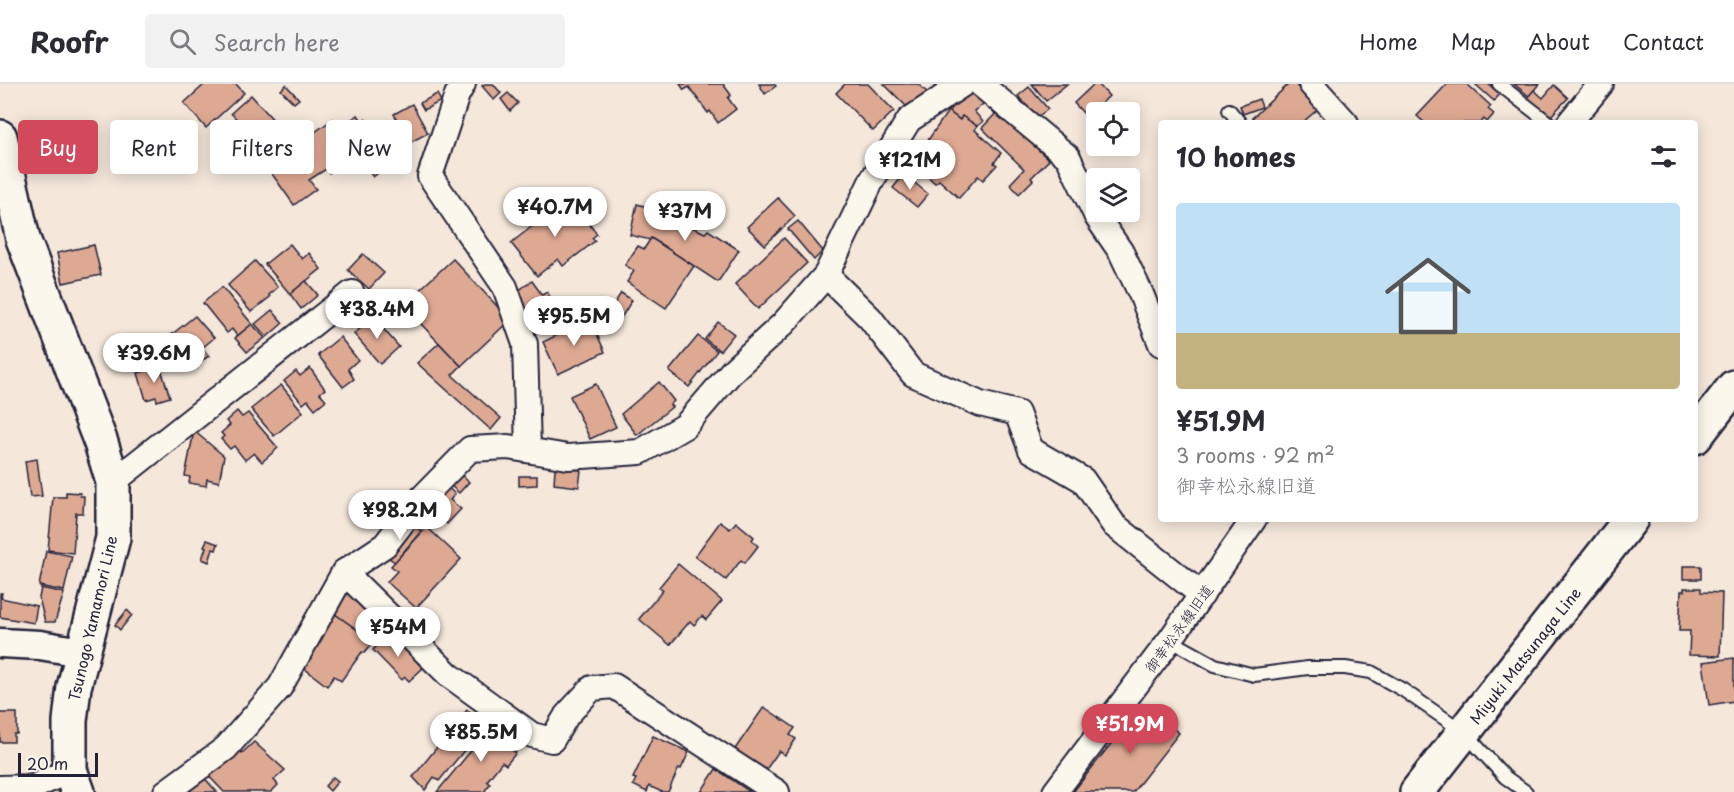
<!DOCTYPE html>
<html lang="en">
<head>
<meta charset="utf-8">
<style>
  body { margin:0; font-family:"Playpen Sans","Klee One",sans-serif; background:#f2f2f3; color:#2b2b33; height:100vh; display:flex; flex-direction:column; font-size:22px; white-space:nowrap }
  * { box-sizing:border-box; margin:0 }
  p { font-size:20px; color:#7c7c81 }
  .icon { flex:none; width:33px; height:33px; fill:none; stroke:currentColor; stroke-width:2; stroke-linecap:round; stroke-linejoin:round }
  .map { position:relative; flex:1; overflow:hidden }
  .side { position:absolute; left:1158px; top:36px; width:540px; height:402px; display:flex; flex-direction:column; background:#fff; border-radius:6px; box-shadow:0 3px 15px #0003 }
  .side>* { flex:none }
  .top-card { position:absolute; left:18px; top:36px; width:570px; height:54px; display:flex; gap:12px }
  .fabs { position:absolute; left:1086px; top:18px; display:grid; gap:12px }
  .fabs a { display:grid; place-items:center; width:54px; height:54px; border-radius:6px; background:#fff; box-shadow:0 3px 15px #0003; font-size:30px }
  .scale { position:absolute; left:18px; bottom:15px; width:80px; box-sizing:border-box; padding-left:6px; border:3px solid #22223b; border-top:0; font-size:16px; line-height:21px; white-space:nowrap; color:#22223b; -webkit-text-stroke:4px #fbf7ec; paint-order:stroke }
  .price { position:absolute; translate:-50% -51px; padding:0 14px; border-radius:21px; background:#fff; color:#222; font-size:20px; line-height:39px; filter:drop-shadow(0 2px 3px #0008) }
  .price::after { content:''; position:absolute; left:50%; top:36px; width:18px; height:14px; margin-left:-9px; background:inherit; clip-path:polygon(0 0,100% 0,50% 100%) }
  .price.selected { background:#d1495b; color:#fff }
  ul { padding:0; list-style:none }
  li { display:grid; align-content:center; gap:12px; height:318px; padding:0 18px }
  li+li { border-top:2px solid #e1e1e2 }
  li span { display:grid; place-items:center; height:186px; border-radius:6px; color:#555 }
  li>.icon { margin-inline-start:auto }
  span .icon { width:108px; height:108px; fill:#fffc; stroke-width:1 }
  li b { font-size:26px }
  h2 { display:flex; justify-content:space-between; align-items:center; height:72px; padding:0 18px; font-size:26px }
  .chip { padding:0 21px; border-radius:6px; background:#fff; box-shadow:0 3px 15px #0003; font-size:21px; line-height:54px }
  .chip.selected { background:#d1495b; color:#fff }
  header { display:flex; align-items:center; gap:36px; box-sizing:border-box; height:84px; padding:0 30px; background:#fff; border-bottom:2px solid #e1e1e2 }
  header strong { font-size:28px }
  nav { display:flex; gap:33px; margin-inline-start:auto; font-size:21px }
  .search { width:420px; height:54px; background:#f2f2f3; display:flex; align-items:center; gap:15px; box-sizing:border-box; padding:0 21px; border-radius:6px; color:#7c7c81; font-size:22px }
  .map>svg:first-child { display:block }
</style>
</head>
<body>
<header>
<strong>Roofr</strong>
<div class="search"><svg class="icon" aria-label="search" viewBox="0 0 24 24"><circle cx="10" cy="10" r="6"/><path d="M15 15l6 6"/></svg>Search here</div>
<nav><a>Home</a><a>Map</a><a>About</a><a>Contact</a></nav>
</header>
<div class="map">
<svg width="1734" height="708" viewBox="0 0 1734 708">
  <rect width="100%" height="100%" fill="#f5e7da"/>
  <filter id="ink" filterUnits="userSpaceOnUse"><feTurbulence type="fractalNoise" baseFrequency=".0167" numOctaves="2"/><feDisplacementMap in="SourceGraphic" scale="12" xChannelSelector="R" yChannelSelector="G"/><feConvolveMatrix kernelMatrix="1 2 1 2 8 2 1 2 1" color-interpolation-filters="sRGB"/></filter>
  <g filter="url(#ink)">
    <g fill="#dea993" stroke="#22223b" stroke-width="1.5">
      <polygon points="205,0 236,0 244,9 206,44 184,19"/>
      <polygon points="485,0 493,0 501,9 494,16 482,2"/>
      <polygon points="680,0 723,0 731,11 728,14 736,25 718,39 710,27 708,29 689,3 684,6"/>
      <polygon points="759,0 774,0 776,2 765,10"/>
      <polygon points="845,0 868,0 894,27 873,47 836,9"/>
      <polygon points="884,0 918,0 930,11 913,29"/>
      <polygon points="1032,0 1067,0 1046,17"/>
      <polygon points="1094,0 1098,0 1109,12 1099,22 1097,20 1085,31 1074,19"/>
      <polygon points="1289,0 1295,0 1318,25 1302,39 1257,39 1252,34"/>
      <polygon points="1447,0 1467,0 1491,22 1488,25 1494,30 1487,38 1484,35 1480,39 1425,39 1417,32"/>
      <polygon points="1475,0 1488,0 1500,10 1494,17"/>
      <polygon points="1514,0 1539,0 1529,12"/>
      <polygon points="286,1 299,15 294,19 281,6"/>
      <polygon points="1554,1 1568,14 1549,34 1527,14 1534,6 1543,14"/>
      <polygon points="1029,3 1048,25 1036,34 1018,12"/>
      <polygon points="973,5 986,18 974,27 983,38 977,42 962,32 960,36 948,27"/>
      <polygon points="508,9 518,19 510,27 501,15"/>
      <polygon points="437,10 441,17 424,26 420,19"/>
      <polygon points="251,11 284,48 264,65 231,29"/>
      <polygon points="1259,15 1262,23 1243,30 1240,22"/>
      <polygon points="412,20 428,49 409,59 394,30"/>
      <polygon points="948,27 960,36 962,32 977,42 975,46 1001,69 994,79 997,81 983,96 978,92 959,114 939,96 935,99 926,91 928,88 918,82 911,92 906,88"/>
      <polygon points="998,27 1049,76 1031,94 1033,96 1019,110 1010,100 1024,85 982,44"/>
      <polygon points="358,31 362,37 365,35 400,79 393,84 390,80 373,93 352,65 354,64 344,50 353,43 349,37"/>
      <polygon points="333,35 354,64 339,75 343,79 329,89 326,85 309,96 316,105 294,121 267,83"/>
      <polygon points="904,90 928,110 917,123 893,104"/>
      <polygon points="568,114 597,150 592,154 595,157 563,182 558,175 537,192 511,159"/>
      <polygon points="778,114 795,132 765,161 747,143"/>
      <polygon points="637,120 659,126 657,135 679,141 679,137 705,149 708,146 739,166 718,198 651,154 650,156 630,151"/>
      <polygon points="798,137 823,167 814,176 788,145"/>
      <polygon points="651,154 694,182 666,224 627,198 634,187 625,181 638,162 644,165"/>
      <polygon points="784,154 807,179 758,225 735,200"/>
      <polygon points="290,160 302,175 309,169 321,185 290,210 265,180"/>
      <polygon points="94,161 101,191 63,199 57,169"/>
      <polygon points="363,170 384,189 369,205 348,186"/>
      <polygon points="453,175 510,236 461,282 403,221"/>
      <polygon points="255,177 278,203 269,211 270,213 251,228 228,201"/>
      <polygon points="306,197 318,211 301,225 290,210"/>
      <polygon points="532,197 542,211 547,208 559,226 537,241 515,209"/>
      <polygon points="222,203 252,240 237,252 232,245 227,249 203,219"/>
      <polygon points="621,209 632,216 621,234 609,228"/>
      <polygon points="272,226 283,239 267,253 255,240"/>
      <polygon points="195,232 214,254 202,264 209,272 201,277 197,272 187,281 166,255"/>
      <polygon points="373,233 399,263 380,280 354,250"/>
      <polygon points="590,235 605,268 558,290 543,258"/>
      <polygon points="718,238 734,250 720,267 705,255"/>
      <polygon points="252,240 265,254 247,268 235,254"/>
      <polygon points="698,252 717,267 689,303 669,287"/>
      <polygon points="340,253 358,276 348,285 354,295 343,303 318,271"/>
      <polygon points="439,259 461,282 452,291 501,334 491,346 417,279"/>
      <polygon points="152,260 157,276 141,281 136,265"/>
      <polygon points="160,282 170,313 157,317 156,313 146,316 138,289"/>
      <polygon points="310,284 325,305 320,309 326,316 315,325 308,316 303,320 284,297 296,287 300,292"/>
      <polygon points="659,298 674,317 670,321 672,323 637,351 621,330"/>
      <polygon points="596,300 616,343 590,355 570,312"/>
      <polygon points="281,301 303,328 274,352 251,325"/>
      <polygon points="237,327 242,333 248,329 278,364 262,378 254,369 245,376 234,362 230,365 221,355 224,352 221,349 230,341 226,337"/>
      <polygon points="194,347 224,372 219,398 207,395 206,402 189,399 190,393 185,392"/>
      <polygon points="37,375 42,412 30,413 25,377"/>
      <polygon points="450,381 469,398 459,409 440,392"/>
      <polygon points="555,384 581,386 579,403 554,400"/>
      <polygon points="519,392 537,392 537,401 519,402"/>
      <polygon points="436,393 455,410 450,416 461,425 447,440 417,414"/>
      <polygon points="66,408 80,409 80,412 84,412 83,429 76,429 73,469 48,466 53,413 66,413"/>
      <polygon points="404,435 421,447 395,478 380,468"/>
      <polygon points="720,438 730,445 736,438 754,453 752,456 758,462 745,479 741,476 726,496 695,472"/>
      <polygon points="427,443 461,475 416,524 387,498 397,487 391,482"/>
      <polygon points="207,456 218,460 216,466 213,465 209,478 202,475 206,463 204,462"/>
      <polygon points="46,467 72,472 64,507 39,502"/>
      <polygon points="678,480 722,517 706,536 702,532 694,541 690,537 670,561 639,535 663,506 659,503"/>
      <rect x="1683" y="482" width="18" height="13"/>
      <polygon points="41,504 64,509 55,538 45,538 39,514"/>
      <polygon points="1684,504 1701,504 1701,508 1722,509 1720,572 1689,571 1690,547 1679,547 1681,507 1684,507"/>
      <polygon points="350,506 373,523 356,545 335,530 332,530"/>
      <polygon points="0,509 2,509 1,514 37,522 34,539 0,533"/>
      <polygon points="127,526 132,531 120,546 115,541"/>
      <polygon points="335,530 370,555 368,559 371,561 364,569 362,568 341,597 334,592 327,602 300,581"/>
      <polygon points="395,552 420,578 418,579 423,584 409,597 405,593 402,596 373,566 385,553 389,558"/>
      <polygon points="1734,574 1734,617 1709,621 1703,578"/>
      <polygon points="1142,620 1179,649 1133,708 1073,708"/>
      <polygon points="764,623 795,644 790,651 796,655 785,671 779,667 765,687 735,665"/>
      <polygon points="467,626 485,641 439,697 434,693 425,706 413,693"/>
      <polygon points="0,629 17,629 17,650 14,650 14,658 0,658"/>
      <polygon points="493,640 517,659 512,666 516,669 506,681 502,678 487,697 490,700 484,708 437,708"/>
      <polygon points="653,652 689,668 681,685 679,684 668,708 662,708 649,702 647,708 633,701 636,695 633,694"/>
      <polygon points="231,658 242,669 254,658 285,686 274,696 278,701 271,708 224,708 202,685"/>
      <polygon points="716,685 750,708 701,708"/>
      <polygon points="200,689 217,708 184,708"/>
      <polygon points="333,693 338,697 330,707 325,702"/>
    </g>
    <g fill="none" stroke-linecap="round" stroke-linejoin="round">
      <g stroke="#22223b" stroke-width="16">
        <g id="service">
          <polyline points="1499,0 1549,39"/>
          <polyline points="1229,26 1240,39"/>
          <polyline points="1170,556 1215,581 1254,591 1308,584 1345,584 1371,588 1403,606 1464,648 1505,693 1526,708"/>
        </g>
      </g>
      <g stroke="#22223b" stroke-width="28">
        <g id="minor">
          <polyline points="463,0 457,11 430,92 505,203 525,260 528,366"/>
          <polyline points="980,0 1068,73 1097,133 1121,168 1141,210 1161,260"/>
          <polyline points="1311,0 1346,39"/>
          <polyline points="1569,39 1601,0"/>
          <polyline points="826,191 870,234 913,290 980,320 1017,329 1031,366 1083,396 1114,441 1202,511"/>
          <polyline points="113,398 352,209"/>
          <polyline points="344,488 449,591 532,651 552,656 567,631 592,604 614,602 777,708"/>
          <polyline points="0,704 34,703 70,686"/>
          <polyline points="166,708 226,664 280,603 344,488 385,461 418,418 470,365 508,363 568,373 640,368 685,342 733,286 783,240 826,191 872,96 909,36 963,0"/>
          <polyline points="1055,708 1170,556 1254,435"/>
        </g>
      </g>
      <g stroke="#22223b" stroke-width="33">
        <polyline id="tertiary" points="0,559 40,561 81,568"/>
      </g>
      <g stroke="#22223b" stroke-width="38">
        <g id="secondary">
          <polyline points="0,53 23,155 101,359 113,398 113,454 74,603 70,637 70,686 78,708"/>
          <polyline points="1695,353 1734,303"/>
          <path id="s1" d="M1417 708 1631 435"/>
        </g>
      </g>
      <use href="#service" stroke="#fbf7ec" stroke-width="12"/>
      <use href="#minor" stroke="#fbf7ec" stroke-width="24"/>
      <use href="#tertiary" stroke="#fbf7ec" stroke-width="28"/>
      <use href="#secondary" stroke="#fbf7ec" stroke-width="33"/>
    </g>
  </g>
  <g text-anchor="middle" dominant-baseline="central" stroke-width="4.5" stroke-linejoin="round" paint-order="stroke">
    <g font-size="15" fill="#22223b" stroke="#fbf7ec">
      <text transform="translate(92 534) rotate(-77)">Tsunogo Yamamori Line</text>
      <text transform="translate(1178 544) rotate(-54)">御幸松永線旧道</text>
      <text stroke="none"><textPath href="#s1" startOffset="174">Miyuki Matsunaga Line</textPath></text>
    </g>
  </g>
</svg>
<div class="fabs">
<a><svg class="icon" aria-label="locate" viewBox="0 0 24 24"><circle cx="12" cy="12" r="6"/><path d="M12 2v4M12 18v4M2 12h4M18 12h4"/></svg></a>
<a><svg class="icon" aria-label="layers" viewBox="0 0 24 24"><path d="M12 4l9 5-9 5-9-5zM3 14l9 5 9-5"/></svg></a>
</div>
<div class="scale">20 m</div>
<b class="price" style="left:910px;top:107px">¥121M</b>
<b class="price" style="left:555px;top:154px">¥40.7M</b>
<b class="price" style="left:685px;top:158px">¥37M</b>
<b class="price" style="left:377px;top:256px">¥38.4M</b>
<b class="price" style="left:574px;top:263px">¥95.5M</b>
<b class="price" style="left:154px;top:300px">¥39.6M</b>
<b class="price" style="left:400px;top:457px">¥98.2M</b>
<b class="price" style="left:398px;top:574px">¥54M</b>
<b class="price selected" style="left:1130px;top:671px">¥51.9M</b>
<b class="price" style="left:481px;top:679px">¥85.5M</b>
<div class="top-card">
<a class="chip selected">Buy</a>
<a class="chip">Rent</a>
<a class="chip">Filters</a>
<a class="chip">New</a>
</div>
<section class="side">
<h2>10 homes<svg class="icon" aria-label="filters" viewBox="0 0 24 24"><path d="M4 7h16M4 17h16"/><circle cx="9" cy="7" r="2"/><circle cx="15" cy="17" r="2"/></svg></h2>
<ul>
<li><span style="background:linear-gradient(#bfe0f5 70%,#c2b280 0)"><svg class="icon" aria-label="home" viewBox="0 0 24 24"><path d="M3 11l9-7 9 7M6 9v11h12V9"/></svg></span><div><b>¥51.9M</b><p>3 rooms · 92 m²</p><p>御幸松永線旧道</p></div></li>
</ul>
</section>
</div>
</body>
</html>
